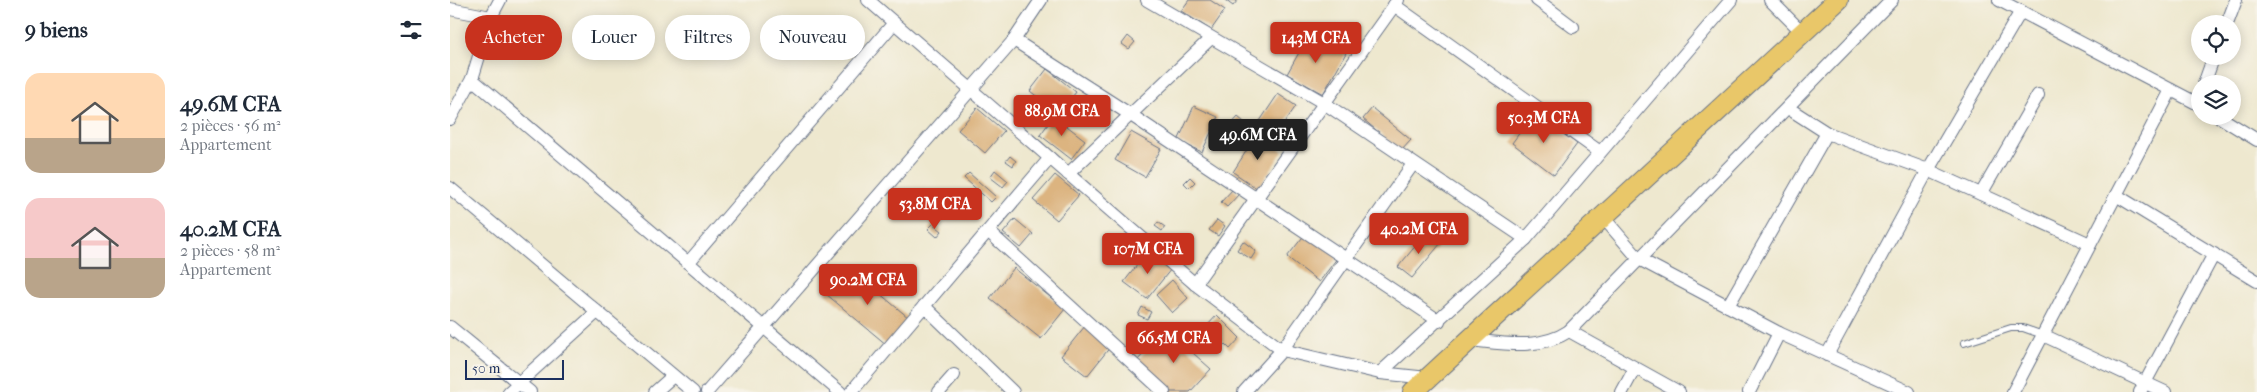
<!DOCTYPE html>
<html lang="fr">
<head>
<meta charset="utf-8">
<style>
  body { margin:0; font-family:"IM FELL French Canon",serif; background:#f6f6f7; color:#1f2937; height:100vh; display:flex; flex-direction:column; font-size:19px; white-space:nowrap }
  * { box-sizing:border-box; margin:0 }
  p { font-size:16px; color:#747a83 }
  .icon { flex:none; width:28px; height:28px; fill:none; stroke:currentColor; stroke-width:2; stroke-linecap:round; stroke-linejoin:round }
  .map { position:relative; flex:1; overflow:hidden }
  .drawer { display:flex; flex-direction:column; background:#fff; width:450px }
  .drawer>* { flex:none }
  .hud { position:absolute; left:15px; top:15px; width:475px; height:45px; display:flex; gap:10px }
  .fabs { position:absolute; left:1741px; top:15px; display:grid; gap:10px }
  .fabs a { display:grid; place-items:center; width:50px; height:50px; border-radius:50%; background:#fff; box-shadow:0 2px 12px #0003; font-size:25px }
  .scale { position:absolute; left:15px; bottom:12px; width:99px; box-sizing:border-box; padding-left:5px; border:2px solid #1b2f5e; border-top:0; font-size:14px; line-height:18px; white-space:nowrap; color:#1b2f5e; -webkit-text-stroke:4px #f7f3e8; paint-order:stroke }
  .price { position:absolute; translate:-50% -42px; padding:0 11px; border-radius:5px; background:#c8321e; color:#fff; font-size:16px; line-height:32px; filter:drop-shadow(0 1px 2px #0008) }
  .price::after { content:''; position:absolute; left:50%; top:30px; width:15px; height:11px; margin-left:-8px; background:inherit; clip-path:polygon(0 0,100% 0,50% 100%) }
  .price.current { background:#222; color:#fff }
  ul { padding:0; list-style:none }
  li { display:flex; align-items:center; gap:15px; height:125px; padding:0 25px }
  li span { display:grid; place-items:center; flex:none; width:140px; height:100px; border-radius:15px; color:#555 }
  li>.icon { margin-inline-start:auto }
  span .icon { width:60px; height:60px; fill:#fffc; stroke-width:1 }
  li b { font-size:21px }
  h2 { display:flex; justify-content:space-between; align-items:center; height:60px; padding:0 25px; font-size:21px }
  .pill { padding:0 18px; border-radius:22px; background:#fff; box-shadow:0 2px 12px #0003; font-size:18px; line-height:45px }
  .pill.current { background:#c8321e; color:#fff }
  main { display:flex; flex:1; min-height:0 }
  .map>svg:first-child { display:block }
</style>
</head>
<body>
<main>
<section class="drawer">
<h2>9 biens<svg class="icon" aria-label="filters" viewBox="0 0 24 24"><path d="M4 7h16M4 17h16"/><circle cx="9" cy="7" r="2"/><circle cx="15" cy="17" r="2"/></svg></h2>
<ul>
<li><span style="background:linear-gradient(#ffd9b3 65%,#b9a48a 0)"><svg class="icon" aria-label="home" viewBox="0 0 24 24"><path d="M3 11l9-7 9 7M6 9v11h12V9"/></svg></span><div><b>49.6M CFA</b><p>2 pièces · 56 m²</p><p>Appartement</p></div></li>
<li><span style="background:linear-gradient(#f6c9c9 60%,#b9a48a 0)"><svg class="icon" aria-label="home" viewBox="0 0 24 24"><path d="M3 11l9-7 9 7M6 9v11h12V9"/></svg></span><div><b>40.2M CFA</b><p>2 pièces · 58 m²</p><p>Appartement</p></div></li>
</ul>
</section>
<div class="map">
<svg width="1807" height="392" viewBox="0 0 1807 392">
  <rect width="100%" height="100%" fill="#f7f3e8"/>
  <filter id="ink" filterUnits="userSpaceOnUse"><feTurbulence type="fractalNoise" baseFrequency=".02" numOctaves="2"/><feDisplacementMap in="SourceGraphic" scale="10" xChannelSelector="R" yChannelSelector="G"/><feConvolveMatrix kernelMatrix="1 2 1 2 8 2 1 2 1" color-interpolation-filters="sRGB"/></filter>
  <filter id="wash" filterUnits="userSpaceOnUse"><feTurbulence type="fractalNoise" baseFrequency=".0096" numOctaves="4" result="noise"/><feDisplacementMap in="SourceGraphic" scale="20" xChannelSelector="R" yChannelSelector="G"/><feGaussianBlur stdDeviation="1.12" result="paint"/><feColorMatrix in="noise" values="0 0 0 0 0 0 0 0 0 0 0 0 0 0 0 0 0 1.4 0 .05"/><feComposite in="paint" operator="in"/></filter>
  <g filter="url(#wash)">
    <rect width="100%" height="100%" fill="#eee8cf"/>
    <g id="blocks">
      <g fill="#dcb480">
        <polygon points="739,0 760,0 775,10 761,30 731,11"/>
        <polygon points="775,0 788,0 783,6"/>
        <polygon points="860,33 896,53 873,94 837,74"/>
        <polygon points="678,36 685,42 679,49 672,44"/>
        <polygon points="597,69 626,92 609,114 580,91"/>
        <polygon points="828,94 846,106 826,135 808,124"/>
        <polygon points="744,106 768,117 752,152 728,141"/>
        <polygon points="527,108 554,131 535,153 508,130"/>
        <polygon points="922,108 961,140 951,151 913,119"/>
        <polygon points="1085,112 1127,144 1104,175 1062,143"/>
        <polygon points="604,116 635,140 621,159 590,135"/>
        <polygon points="788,117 800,127 784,146 771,136"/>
        <polygon points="681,132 711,149 695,177 665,160"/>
        <polygon points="807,134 833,151 808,189 783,172"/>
        <polygon points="560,156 566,161 563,166 556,161"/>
        <polygon points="545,170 558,181 553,187 540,177"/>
        <polygon points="519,173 546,197 541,202 514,178"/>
        <polygon points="605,175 629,195 607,220 583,200"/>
        <polygon points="740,177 745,182 739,188 734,183"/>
        <polygon points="783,189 789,194 777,207 771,202"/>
        <polygon points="565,219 583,234 571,248 553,233"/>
        <polygon points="767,220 775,226 768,236 759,230"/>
        <polygon points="708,222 715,227 712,231 705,226"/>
        <polygon points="483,224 492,231 487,237 478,229"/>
        <polygon points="977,232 991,243 962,278 948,267"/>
        <polygon points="856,233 888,257 869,282 837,257"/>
        <polygon points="793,241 806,251 801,259 787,250"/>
        <polygon points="698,251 721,269 697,299 674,282"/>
        <polygon points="398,267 459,318 437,345 376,294"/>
        <polygon points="564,268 615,309 591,339 540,298"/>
        <polygon points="722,280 738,298 722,313 706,295"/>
        <polygon points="692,307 701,312 697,319 688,315"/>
        <polygon points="767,315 790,338 780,349 757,326"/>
        <polygon points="635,326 661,346 637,376 611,356"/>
        <polygon points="716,329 761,369 740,392 721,392 687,361"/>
      </g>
    </g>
  </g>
  <g filter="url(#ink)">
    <use href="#blocks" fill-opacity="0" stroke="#657086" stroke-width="1"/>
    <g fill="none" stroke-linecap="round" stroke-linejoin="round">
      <g stroke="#657086" stroke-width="8">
        <polyline id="service" points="1514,343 1561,328 1573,328 1593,335"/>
      </g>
      <g stroke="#657086" stroke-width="14">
        <g id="minor">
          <polyline points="418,0 745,284 832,350 930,373 978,378"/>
          <polyline points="697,0 874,103 1076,239"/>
          <polyline points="1087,0 1123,27"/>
          <polyline points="1320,0 1353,33"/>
          <polyline points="1549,0 1750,105"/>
          <polyline points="944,5 1150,152"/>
          <polyline points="0,9 41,17"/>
          <polyline points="1777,24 1786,0"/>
          <polyline points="564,40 681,115 989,321"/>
          <polyline points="22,79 390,392"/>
          <polyline points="1754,84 1764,56"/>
          <polyline points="1338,108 1377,133 1478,170 1640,244"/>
          <polyline points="1768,116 1807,140"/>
          <polyline points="0,119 22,79 41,17 50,0"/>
          <polyline points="618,174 761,38"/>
          <polyline points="0,188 243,392"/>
          <polyline points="1531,194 1588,95"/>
          <polyline points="1666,195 1807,281"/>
          <polyline points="1153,217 1189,259 1329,333 1459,392"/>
          <polyline points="538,231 714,392"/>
          <polyline points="238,263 444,23"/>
          <polyline points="745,284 948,0"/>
          <polyline points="474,306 563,392"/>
          <polyline points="1278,306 1377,133"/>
          <polyline points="0,327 80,392"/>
          <polyline points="1119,331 1229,392"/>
          <polyline points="1593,335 1715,392"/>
          <path d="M1019 340C1052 343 1089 351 1119 331L1442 0"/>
          <polyline points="1377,355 1478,170 1571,11"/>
          <polyline points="930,373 1076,239 1281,0"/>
          <polyline points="59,392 147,312"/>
          <polyline points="205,392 223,376"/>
          <polyline points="257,392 564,40 591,0"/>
          <polyline points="401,392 600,158"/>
          <polyline points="489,392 504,375"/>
          <polyline points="794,392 832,350 963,164"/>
          <polyline points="1172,392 1185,368"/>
          <polyline points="1299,392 1329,333"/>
          <polyline points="1563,392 1721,90"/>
          <polyline points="1690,392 1764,254"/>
        </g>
      </g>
      <g stroke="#657086" stroke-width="22">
        <polyline id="trunk" points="963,392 1388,0"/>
      </g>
      <use href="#service" stroke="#fff" stroke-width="6"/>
      <use href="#minor" stroke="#fff" stroke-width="12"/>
      <use href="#trunk" stroke="#e9c769" stroke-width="20"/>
    </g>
  </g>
</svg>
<div class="fabs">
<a><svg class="icon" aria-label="locate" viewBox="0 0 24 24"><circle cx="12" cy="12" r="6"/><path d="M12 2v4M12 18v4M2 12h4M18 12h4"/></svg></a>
<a><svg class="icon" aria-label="layers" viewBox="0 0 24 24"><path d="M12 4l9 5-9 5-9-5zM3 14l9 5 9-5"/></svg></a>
</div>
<div class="scale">50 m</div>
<b class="price" style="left:866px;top:64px">143M CFA</b>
<b class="price" style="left:612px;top:137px">88.9M CFA</b>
<b class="price" style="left:1094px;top:144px">50.3M CFA</b>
<b class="price current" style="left:808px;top:161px">49.6M CFA</b>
<b class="price" style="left:485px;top:230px">53.8M CFA</b>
<b class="price" style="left:969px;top:255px">40.2M CFA</b>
<b class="price" style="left:698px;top:275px">107M CFA</b>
<b class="price" style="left:418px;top:306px">90.2M CFA</b>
<b class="price" style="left:724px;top:364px">66.5M CFA</b>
<div class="hud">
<a class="pill current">Acheter</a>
<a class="pill">Louer</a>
<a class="pill">Filtres</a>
<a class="pill">Nouveau</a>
</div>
</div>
</main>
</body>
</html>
